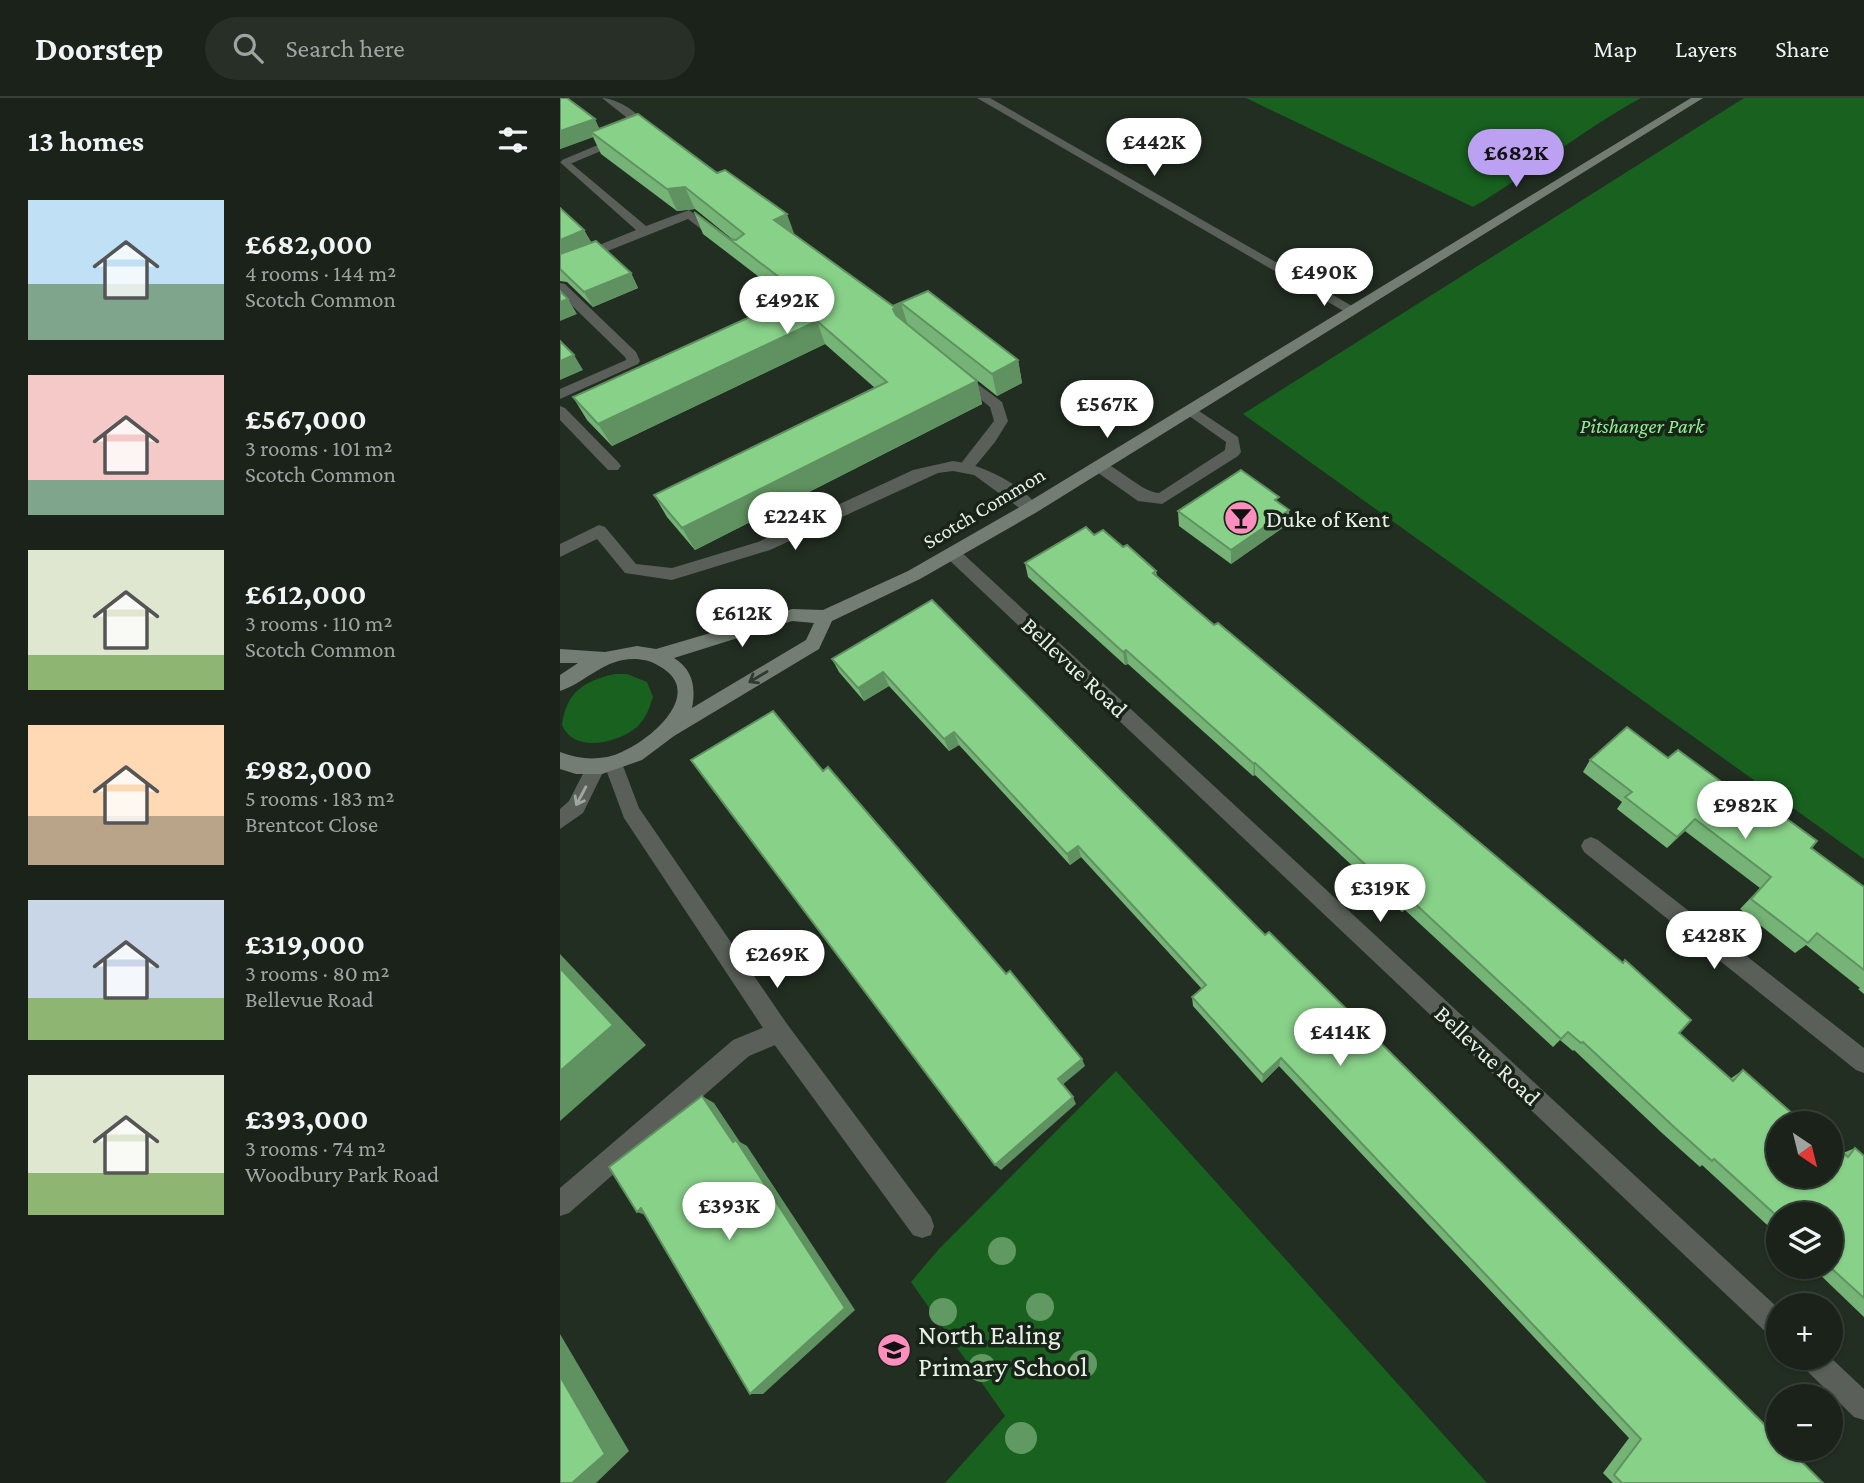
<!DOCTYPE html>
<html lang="en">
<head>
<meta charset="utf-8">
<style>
  body { margin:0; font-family:"Crimson Pro",serif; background:#272f27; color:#f1f3f6; height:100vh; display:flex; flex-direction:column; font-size:26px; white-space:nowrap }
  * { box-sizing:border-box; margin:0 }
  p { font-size:23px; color:#9fa4a2 }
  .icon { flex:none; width:38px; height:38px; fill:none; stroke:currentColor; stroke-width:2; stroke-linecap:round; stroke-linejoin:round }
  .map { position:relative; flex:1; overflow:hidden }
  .panel { display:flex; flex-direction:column; background:#1a221a; width:560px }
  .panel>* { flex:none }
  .needle { width:46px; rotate:145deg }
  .controls { position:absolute; left:1206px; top:1013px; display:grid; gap:14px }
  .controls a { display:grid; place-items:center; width:77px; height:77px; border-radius:50%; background:#1a221a; box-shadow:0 2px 5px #0004,0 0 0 2px #383f39; font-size:35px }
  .price { position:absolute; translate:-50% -60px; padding:0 16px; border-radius:24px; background:#fff; color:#222; font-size:23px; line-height:46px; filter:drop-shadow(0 2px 4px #0008) }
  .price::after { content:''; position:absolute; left:50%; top:42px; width:21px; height:16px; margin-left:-10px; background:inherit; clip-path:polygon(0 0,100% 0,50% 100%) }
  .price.selected { background:#bca0f2; color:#111 }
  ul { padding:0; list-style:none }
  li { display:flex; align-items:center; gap:21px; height:175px; padding:0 28px }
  li span { display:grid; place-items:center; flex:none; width:196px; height:140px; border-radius:0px; color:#555 }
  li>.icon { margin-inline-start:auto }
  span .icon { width:84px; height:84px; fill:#fffc; stroke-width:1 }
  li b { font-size:30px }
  h2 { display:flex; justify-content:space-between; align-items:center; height:84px; padding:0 28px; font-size:30px }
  header { display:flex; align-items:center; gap:42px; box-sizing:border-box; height:98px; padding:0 35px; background:#1a221a; border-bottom:2px solid #383f39 }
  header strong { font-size:33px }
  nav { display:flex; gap:38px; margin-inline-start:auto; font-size:24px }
  .search { width:490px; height:63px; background:#272f27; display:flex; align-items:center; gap:18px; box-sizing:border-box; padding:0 24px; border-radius:38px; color:#9fa4a2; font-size:26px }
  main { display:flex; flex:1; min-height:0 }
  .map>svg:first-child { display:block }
</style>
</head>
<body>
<header>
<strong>Doorstep</strong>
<div class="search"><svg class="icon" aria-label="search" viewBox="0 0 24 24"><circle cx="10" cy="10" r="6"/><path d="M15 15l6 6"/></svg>Search here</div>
<nav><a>Map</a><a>Layers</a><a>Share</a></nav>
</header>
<main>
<section class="panel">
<h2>13 homes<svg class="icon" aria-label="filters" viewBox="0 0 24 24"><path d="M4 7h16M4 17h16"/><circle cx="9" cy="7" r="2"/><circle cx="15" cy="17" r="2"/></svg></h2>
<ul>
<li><span style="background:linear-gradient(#bfe0f5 60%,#7fa58c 0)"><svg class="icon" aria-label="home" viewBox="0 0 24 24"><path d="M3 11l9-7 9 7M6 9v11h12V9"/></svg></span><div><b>£682,000</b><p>4 rooms · 144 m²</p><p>Scotch Common</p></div></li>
<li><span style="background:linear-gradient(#f6c9c9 75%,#7fa58c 0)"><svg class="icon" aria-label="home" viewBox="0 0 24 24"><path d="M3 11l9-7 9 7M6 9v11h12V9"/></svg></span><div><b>£567,000</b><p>3 rooms · 101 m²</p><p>Scotch Common</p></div></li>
<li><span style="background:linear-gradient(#dfe7d0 75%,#8fb573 0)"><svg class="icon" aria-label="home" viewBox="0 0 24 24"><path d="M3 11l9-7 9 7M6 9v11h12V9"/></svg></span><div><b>£612,000</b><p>3 rooms · 110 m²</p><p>Scotch Common</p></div></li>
<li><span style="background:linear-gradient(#ffd9b3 65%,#b9a48a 0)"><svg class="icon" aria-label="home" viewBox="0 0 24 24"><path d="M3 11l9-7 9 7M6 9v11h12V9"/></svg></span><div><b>£982,000</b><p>5 rooms · 183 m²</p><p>Brentcot Close</p></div></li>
<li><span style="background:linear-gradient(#c9d6e8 70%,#8fb573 0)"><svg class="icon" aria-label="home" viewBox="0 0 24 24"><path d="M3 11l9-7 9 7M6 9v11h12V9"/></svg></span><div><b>£319,000</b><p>3 rooms · 80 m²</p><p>Bellevue Road</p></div></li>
<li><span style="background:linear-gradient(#dfe7d0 70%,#8fb573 0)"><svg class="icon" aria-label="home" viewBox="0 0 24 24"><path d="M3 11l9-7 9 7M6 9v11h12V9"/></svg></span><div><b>£393,000</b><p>3 rooms · 74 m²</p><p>Woodbury Park Road</p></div></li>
</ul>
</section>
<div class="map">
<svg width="1304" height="1385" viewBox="0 0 1304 1385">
  <rect width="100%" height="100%" fill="#222e22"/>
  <g fill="#18611f">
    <path d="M686 0H1081C1022 32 971 75 913 109Z"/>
    <polygon points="1184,0 1304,0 1304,761 683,316"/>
    <path d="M55 576H67L87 584 93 599C89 611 86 620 77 629 58 645 14 656 2 627 6 594 24 583 55 576Z"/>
    <polygon points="556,973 927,1385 385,1385 445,1318 351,1184 379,1151"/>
  </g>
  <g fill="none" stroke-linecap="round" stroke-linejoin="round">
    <g fill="#5a5f59" fill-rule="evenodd">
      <path d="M42 0C57 0 85 17 88 33L10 66H2V62L76 31V27Z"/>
      <polygon points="73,259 78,260 78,266 0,301 0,291"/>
      <polygon points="399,272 442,304 448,323 435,344 412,372 407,373 399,368 434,323 430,309 394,279 392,276"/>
      <path d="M630 307 678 339 681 354 678 358 602 406 578 403 534 372 531 368 534 364C552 360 577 393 599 395L665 352 666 344 625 315 623 312 625 309Z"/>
      <polygon points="0,308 5,310 58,364 61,368 58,372 48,372 0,322"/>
      <polygon points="219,923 227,926 230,934 227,942 189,958 9,1115 0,1118 0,1090 173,942"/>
    </g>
    <g fill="#5a5f59" fill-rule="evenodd">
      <polygon points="417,0 430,0 799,212 797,215 787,215"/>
      <polygon points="6,61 86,128 129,112 164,138 158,142 154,141 128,121 0,172 0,163 76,132 2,66 0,64"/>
      <polygon points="0,185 5,186 76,254 80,263 78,266 68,266 65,259 0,196"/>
      <path d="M393 363C421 366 462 386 479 410L471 415 465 414 414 377 393 373 378 375 210 452 112 482 65 475 37 441 0 459V446L39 427 45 429 76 466 112 470 198 444 353 372Z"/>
      <polygon points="393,450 399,452 1218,1210 1218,1241 1209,1237 387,460 385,456"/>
      <polygon points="53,658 60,660 79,710 227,926 371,1119 374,1128 371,1137 362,1140 353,1137 211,942 64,720 44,666 46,660"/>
      <polygon points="1031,739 1038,742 1304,950 1304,975 1296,972 1024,754 1021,748 1024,742"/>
      <polygon points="1270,1259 1304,1291 1304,1322 1294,1319 1243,1269 1239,1260"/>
    </g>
    <polygon fill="#5a5f59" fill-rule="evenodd" points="37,660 44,662 46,668 23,715 0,731 0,711 9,703 30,662"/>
    <path fill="#747d73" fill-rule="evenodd" d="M1131 0H1143L477 414 360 481 272 523 259 551 114 638 82 662 42 676H16L0 671V654C16 660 30 662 47 659 81 652 151 596 99 568 88 561 75 560 63 562 38 567 22 586 0 593V577L18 565H0V551L45 554 77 548 96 551 232 511 263 512 348 473 465 406ZM232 523 254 525 246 542 132 610C136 589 133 572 114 560Z"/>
  </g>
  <g fill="#609961">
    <circle cx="442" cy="1153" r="14"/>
    <circle cx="480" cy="1209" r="14"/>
    <circle cx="383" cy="1214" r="14"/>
    <circle cx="523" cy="1266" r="14"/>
    <circle cx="422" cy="1270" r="14"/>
    <circle cx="461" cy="1340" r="16"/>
  </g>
  <g fill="#75b476">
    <polygon points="0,0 39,31 234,136 333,208 368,193 458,262 462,285 437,298 383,255 417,283 422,306 135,452 107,419 94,397 315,290 265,246 52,348 27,322 13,299 228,201 143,136 134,114 170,141 172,141 135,111 117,113 41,56 33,39 0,51"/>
    <polygon points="0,110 24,132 31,144 71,175 78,190 33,209 7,184 0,183"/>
    <polygon points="729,412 728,426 671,466 619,428 618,413"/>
    <polygon points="534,437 596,473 597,478 1170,981 1183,972 1242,1024 1246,1022 1283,1055 1295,1050 1304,1058 1304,1219 1252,1169 1270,1169 1218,1116 1218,1137 1142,1067 1140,1069 1102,1035 1014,952 1013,953 1000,942 993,949 845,812 842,814 695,677 693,678 568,566 565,567 468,479 465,465"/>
    <polygon points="372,502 705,837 1263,1385 1053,1385 1043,1375 1069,1340 719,968 702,985 633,908 632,899 642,891 521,759 510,767 399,647 389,653 329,588 304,603 279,574 272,561"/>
    <polygon points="1108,660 1251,750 1304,789 1304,896 1298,891 1300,890 1246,847 1235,855 1180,811 1200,790 1125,733 1107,750 1057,711 1062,704 1023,674 1030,662"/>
  </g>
  <g fill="#5f9260">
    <polygon points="35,21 42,36 31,34 33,39 0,51 0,33"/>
    <polygon points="125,89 135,111 117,113 107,91"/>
    <polygon points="227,116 235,138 214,122"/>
    <polygon points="24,132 32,147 0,160 0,142"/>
    <polygon points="71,175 78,190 33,209 24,194"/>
    <polygon points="8,201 17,216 0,223 0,204"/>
    <polygon points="341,205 348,228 339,233 333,211"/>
    <polygon points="257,223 265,246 52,348 38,326"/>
    <polygon points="14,257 23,272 0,282 0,263"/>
    <polygon points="458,262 462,285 437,298 432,276"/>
    <polygon points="417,283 422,306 135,452 122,430"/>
    <polygon points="729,412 728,426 671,466 671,452"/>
    <polygon points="566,552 568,566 565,567 563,554"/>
    <polygon points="323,574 329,588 304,603 298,590"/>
    <polygon points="394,634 399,647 389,653 384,641"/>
    <polygon points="695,665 695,677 693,678 694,666"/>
    <polygon points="1135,721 1125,733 1107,750 1117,739"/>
    <polygon points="518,748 521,759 510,767 507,756"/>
    <polygon points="850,801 845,812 842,814 846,804"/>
    <polygon points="0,856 86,947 0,1023"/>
    <polygon points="721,960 719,968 702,985 703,977"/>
    <polygon points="522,961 525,968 501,988 498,981"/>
    <polygon points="142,998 154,1005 180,1044 187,1048 295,1212 203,1296 190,1296 173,1044"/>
    <polygon points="513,999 516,1006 441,1072 435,1067"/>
    <polygon points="81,1110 91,1119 77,1114"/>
    <polygon points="0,1236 69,1353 36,1385 12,1385 0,1278"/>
  </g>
  <g fill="#88d189" stroke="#5f9260" stroke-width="2">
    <polygon points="0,0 7,0 35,21 0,33"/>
    <polygon points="78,16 157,75 165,72 227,116 214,122 333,208 368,193 458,262 432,276 341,205 333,211 336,217 417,283 122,430 94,397 327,284 257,223 38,326 13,299 241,196 134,114 170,141 176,142 184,136 125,89 107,91 31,34"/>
    <polygon points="0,110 24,132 0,142"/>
    <polygon points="36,143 71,175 24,194 0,171 0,156"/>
    <polygon points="0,193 8,201 0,204"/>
    <polygon points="0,243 14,257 0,263"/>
    <polygon points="681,372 719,399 715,402 729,412 671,452 618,413"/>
    <polygon points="526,429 534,437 543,432 563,449 567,447 596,473 593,475 654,527 658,525 1045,850 1063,865 1065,862 1131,922 1119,935 1173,983 1183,972 1243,1025 1246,1022 1250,1026 1218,1026 1218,1078 1270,1078 1270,1044 1288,1059 1295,1050 1304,1058 1304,1200 1270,1169 1270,1116 1218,1116 1218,1119 1154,1061 1152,1063 1113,1028 1023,944 1021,945 1008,934 1001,941 850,801 846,804 695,665 694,666 566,552 563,554 465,465"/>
    <polygon points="372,502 705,837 709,834 1218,1340 1218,1351 1229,1351 1263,1385 1062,1385 1054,1377 1081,1341 721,960 703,977 632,899 646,887 518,748 507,756 394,634 384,641 323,574 298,590 272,561"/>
    <polygon points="213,613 263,673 268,669 446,876 450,873 522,961 498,981 513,999 435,1067 131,662"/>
    <polygon points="1067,629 1108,660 1118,652 1205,716 1212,710 1257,743 1251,750 1304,789 1304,872 1257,835 1248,845 1191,801 1211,779 1135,721 1117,739 1065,699 1072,694 1030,662"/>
    <polygon points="0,870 53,927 0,973"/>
    <polygon points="142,998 173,1044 176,1042 285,1210 190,1296 81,1110 77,1114 49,1069"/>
    <polygon points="0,1278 45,1356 12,1385 0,1385"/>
  </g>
  <defs><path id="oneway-shaft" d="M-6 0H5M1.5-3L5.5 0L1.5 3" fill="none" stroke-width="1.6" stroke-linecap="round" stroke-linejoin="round" transform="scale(1.75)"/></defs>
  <use stroke="#303a30" href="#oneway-shaft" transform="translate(198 579) rotate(149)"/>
  <use stroke="#a0a7a0" href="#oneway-shaft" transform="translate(21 698) rotate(118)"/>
  <defs>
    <g id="bar-disc" transform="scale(1.75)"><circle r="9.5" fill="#fe8ebd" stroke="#192419"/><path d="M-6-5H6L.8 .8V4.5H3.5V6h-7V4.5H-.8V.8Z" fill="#111"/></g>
    <g id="school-disc" transform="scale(1.75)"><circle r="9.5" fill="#fe8ebd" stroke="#192419"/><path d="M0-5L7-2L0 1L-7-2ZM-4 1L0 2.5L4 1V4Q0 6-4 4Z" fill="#111"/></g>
  </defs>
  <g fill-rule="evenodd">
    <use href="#bar-disc" x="681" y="420"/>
    <use href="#school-disc" x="334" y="1252"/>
  </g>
  <g text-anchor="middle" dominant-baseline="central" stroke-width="7" stroke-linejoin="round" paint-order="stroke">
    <g font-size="21" font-style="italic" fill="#92f094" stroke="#192419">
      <text x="1082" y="328">Pitshanger Park</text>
    </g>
    <g font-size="21" fill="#e7efe7" stroke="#192419">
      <text transform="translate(424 410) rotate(-31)">Scotch Common</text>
    </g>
    <g font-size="24" fill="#e7efe7" stroke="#192419" text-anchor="start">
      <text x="706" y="420">Duke of Kent</text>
    </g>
    <g font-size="24" fill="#e7efe7" stroke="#192419">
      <text transform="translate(515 569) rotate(43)">Bellevue Road</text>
      <text transform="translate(928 957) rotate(43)">Bellevue Road</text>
    </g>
    <g font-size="28" fill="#e7efe7" stroke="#192419" text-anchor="start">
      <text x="358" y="1236">North Ealing<tspan x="358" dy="32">Primary School</tspan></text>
    </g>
  </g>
</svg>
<div class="controls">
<a><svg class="needle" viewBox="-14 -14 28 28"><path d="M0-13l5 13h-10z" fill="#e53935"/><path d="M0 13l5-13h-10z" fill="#9fa4a2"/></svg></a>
<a><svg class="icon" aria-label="layers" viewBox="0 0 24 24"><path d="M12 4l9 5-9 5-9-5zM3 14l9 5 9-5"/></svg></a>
<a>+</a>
<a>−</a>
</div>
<b class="price" style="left:594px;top:80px">£442K</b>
<b class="price selected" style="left:956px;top:91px">£682K</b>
<b class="price" style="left:764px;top:210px">£490K</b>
<b class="price" style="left:227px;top:238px">£492K</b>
<b class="price" style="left:547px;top:342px">£567K</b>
<b class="price" style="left:235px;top:454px">£224K</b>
<b class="price" style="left:182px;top:551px">£612K</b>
<b class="price" style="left:1185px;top:743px">£982K</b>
<b class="price" style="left:820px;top:826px">£319K</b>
<b class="price" style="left:1154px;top:873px">£428K</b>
<b class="price" style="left:217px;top:892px">£269K</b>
<b class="price" style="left:780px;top:970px">£414K</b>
<b class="price" style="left:169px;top:1144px">£393K</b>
</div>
</main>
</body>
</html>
